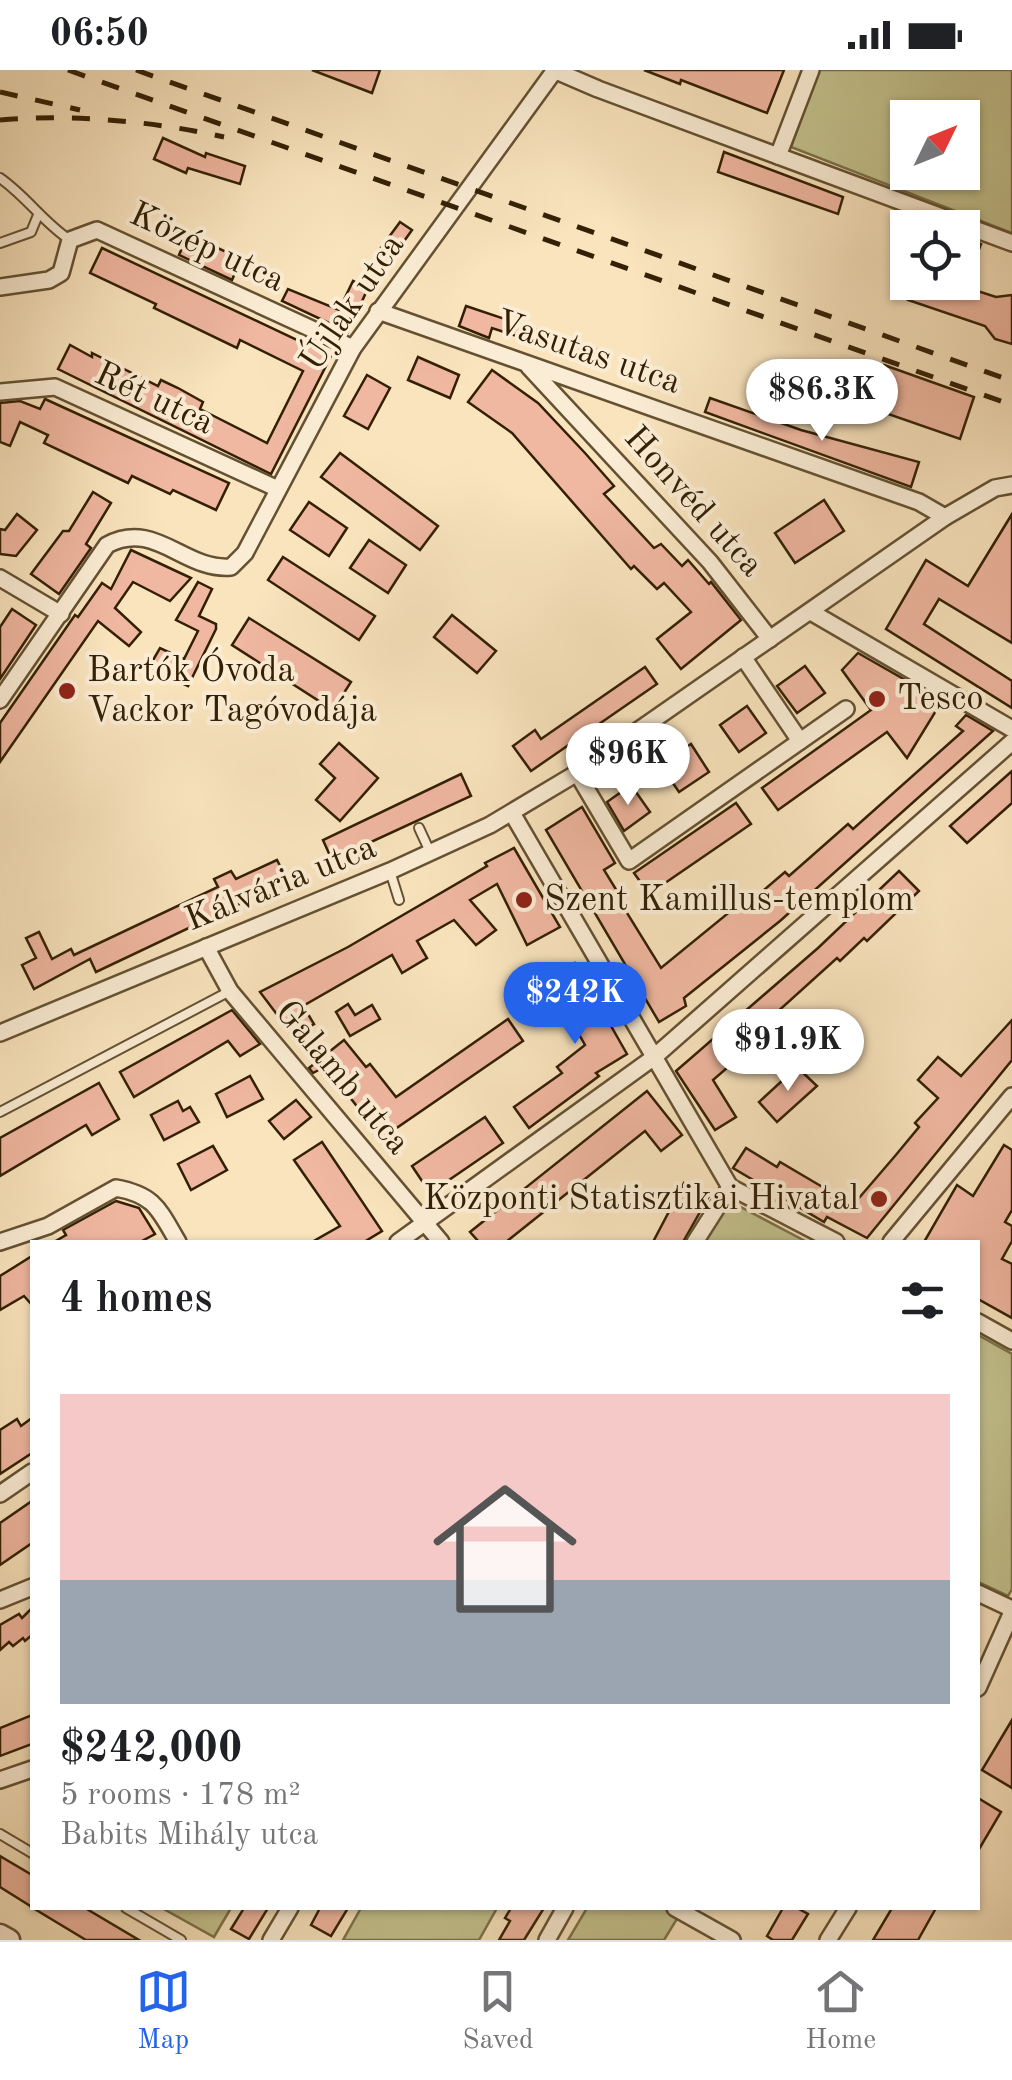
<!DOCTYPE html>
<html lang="en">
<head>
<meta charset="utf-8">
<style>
  body { margin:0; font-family:"Old Standard TT",serif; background:#f6f6f6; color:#202124; height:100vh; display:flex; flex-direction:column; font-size:38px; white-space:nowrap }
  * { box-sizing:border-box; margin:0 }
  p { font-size:32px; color:#757577 }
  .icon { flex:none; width:55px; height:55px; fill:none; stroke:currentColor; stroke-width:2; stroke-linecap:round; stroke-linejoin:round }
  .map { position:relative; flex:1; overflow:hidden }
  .details { position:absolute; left:30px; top:1170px; width:950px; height:670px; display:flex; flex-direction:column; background:#fff; border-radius:0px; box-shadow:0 2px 8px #0004 }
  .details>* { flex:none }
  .needle { width:65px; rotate:47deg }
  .controls { position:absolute; left:890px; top:30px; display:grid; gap:20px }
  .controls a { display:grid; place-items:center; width:90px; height:90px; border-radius:0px; background:#fff; box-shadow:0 2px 8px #0004; font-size:50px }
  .price { position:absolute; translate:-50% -85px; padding:0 22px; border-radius:35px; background:#fff; color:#222; font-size:32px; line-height:65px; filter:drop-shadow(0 2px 5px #0008) }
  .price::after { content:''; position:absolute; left:50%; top:60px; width:30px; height:22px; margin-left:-15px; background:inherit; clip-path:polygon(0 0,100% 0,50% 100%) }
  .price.selected { background:#2563eb; color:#fff }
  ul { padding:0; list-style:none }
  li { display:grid; align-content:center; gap:20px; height:530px; padding:0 30px }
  li span { display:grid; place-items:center; height:310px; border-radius:0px; color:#555 }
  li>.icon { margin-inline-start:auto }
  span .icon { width:180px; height:180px; fill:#fffc; stroke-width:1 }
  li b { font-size:42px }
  h2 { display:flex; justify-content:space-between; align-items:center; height:120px; padding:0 30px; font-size:42px }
  .status { display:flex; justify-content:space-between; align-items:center; height:70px; padding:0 50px; background:#fff; direction:ltr }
  .status svg { height:28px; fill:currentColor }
  .tabs { display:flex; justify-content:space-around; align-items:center; height:140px; border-top:2px solid #e0e0e0; background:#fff; font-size:28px; color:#757577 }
  .tabs a { display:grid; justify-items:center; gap:5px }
  .tabs .selected { color:#2563eb }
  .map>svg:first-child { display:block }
</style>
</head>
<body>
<div class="status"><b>06:50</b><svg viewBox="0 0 49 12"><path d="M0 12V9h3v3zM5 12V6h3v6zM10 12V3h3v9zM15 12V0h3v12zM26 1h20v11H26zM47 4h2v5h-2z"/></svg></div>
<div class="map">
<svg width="1012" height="1870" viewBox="0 0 1012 1870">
  <rect width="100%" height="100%" fill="#f9e4be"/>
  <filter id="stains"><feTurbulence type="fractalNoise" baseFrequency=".002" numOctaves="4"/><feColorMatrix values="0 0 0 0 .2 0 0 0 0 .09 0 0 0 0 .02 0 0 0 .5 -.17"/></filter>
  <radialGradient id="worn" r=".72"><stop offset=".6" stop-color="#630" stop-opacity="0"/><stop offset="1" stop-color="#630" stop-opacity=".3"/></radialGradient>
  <g fill="#c3c28e" stroke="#7b7149" stroke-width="2.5" fill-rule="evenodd">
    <path d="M819 0H1012V163L791 77ZM908 48H962V102H908Z"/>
    <polygon points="728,1127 737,1135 807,1172 702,1172"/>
    <polygon points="978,1265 1012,1284 1012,1519 1008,1526 978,1512"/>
    <polygon points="162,1838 231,1838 214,1867"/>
    <polygon points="361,1838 497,1838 479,1870 343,1870"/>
    <polygon points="587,1838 669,1838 680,1844 664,1870 568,1870"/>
  </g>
  <g fill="#f0b7a1" stroke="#332004" stroke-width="2.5">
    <polygon points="312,0 380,0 372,23"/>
    <polygon points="644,0 784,0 767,43 681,10 680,14"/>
    <polygon points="163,68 205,87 206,83 245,96 240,114 188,98 186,103 154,89"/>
    <polygon points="724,82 843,127 838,144 718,102"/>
    <polygon points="400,152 412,160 387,195 375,186"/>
    <polygon points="188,164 241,189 232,210 179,185"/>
    <polygon points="962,168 981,174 965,217 996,227 1012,225 1012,274 995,269 985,256 908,230 914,212 962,212"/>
    <polygon points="102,178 331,286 271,404 58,299 70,275 92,287 92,283 158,316 161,310 178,318 203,332 200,339 267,373 303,301 240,270 237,278 154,238 156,234 90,203"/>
    <polygon points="353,211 368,218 348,262 282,231 288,219 339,240"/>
    <polygon points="466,236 600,281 596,292 492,258 489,268 459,256"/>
    <polygon points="418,287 459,305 450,328 408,310"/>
    <polygon points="884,295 974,327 960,369 868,337"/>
    <polygon points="492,300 538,333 585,383 614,416 604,424 654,478 661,474 682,496 688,490 709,514 711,512 741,550 681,599 657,569 691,542 664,513 657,519 634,496 631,499 512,363 468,332"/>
    <polygon points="367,305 390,318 368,359 344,346"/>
    <polygon points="710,328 801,360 919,392 911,417 705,342"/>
    <polygon points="45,329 229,413 216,440 173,420 170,424 132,406 128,413 44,373 48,365 20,352 10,376 0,372 0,333 20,331 40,339"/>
    <polygon points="340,383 438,456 420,480 321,407"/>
    <polygon points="93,422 111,433 86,474 91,478 59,524 31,504 63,461 69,461"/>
    <polygon points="824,430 844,461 795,493 775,463"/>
    <polygon points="309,432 347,458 329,486 290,460"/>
    <polygon points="17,444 37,460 16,486 0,484 0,459 5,460"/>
    <polygon points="1012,444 1012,573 939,529 924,554 1012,611 1012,638 886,559 926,490 968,516"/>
    <polygon points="369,470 406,495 388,523 350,498"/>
    <polygon points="131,480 191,508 170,531 133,512 115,538 141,562 129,576 98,551 0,692 0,653 75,545 78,547 102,513 111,519"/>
    <polygon points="283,487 375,546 359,570 268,510"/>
    <polygon points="198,512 212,519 199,546 216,554 216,559 188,616 149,597 160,578 184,589 198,561 176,550"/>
    <polygon points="12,539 36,555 0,609 0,557"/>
    <polygon points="452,545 496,581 477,603 434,567"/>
    <polygon points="249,548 351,612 333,640 232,575"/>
    <polygon points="858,583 942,631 907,688 887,662 778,740 762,718 871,640 842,600"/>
    <polygon points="805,596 825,623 797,643 777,616"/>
    <polygon points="645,597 657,614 531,701 513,676 535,660 541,669"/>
    <polygon points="747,636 766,663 739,682 720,655"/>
    <polygon points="966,645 993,661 780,851 684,928 686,936 659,952 546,760 582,737 615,793 604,800 617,821 614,822 661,898 754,822 757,826 785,802 789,806 848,754 853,759 963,661 956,656"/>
    <polygon points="339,673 378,708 340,751 316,730 335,708 320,694"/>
    <polygon points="691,674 709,702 679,722 660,694"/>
    <polygon points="1012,701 1012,733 967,773 950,756"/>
    <polygon points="461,704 471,726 332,790 323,770"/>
    <polygon points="631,715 650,742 624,761 607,732"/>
    <polygon points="736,733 751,754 649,824 634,803"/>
    <polygon points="514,778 560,857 527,875 497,814 470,830 496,860 476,875 454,850 417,871 427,888 402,903 392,885 303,936 314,954 294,967 260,922 348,877 487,796 485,793"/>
    <polygon points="277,790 288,811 96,902 90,889 34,919 22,895 36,888 26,868 39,862 52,889 71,879 74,885 218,817 214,809 231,801 236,809"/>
    <polygon points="899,801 919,821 867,871 864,868 840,891 837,888 754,963 756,965 732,988 735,991 713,1010 736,1047 715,1060 676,1001 818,878"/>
    <polygon points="575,893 627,984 596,1003 599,1006 529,1058 514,1037 562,1003 557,997 585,975 547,908"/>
    <polygon points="348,934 355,945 372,935 380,949 350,966 336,942"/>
    <polygon points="232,940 260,974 240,986 228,971 134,1027 120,1002"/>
    <polygon points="508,949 523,971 382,1068 341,1016 330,994 313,1003 309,998 344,970 366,997 370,994 396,1027"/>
    <polygon points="1012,950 1012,990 867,1168 827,1147 824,1152 733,1098 746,1078 777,1097 780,1092 853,1135 895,1086 919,1057 915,1053 938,1028 918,1010 938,987 961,1006"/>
    <polygon points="797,997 817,1016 777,1052 759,1032"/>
    <polygon points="250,1006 263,1029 227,1047 216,1024"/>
    <polygon points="99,1013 119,1049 92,1065 86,1055 0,1106 0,1068"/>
    <polygon points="647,1021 682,1065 661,1081 645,1061 506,1172 479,1172 470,1162"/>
    <polygon points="296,1030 311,1047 284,1069 269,1051"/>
    <polygon points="178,1031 183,1041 190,1037 199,1052 164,1070 151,1045"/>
    <polygon points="485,1047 503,1073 430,1123 412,1096"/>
    <polygon points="322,1072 382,1161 364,1172 312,1172 340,1156 294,1090"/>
    <polygon points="1004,1075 1012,1080 1012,1140 1005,1152 1012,1156 1012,1171 1002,1189 1012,1194 1012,1248 978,1229 978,1172 924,1172 957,1115 973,1126"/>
    <polygon points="213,1076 227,1100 191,1120 178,1094"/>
    <polygon points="684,1113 709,1126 683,1172 653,1172"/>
    <polygon points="116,1131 139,1138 155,1164 140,1172 54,1172 66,1165 63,1160"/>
    <polygon points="32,1186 32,1235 24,1226 0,1240 0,1206"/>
    <polygon points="32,1348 32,1383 0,1404 0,1360 17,1349 21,1356"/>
    <polygon points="32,1431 32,1473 0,1495 0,1453"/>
    <polygon points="32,1538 32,1565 25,1571 23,1568 13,1576 9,1572 0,1580 0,1555 19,1544 22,1548"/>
    <polygon points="32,1645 32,1674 0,1686 0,1658"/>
    <polygon points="1012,1650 1012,1718 982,1700"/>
    <polygon points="978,1728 1001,1742 978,1781"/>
    <polygon points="0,1786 32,1805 32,1837 0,1817"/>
    <polygon points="33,1838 85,1838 139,1870 86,1870"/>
    <polygon points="244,1838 268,1838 249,1869 231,1859"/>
    <polygon points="320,1838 348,1838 331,1866 311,1855"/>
    <polygon points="511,1838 544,1838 524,1870 499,1870 510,1851 505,1848"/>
    <polygon points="783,1838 797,1838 808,1844 792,1870 773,1870 767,1866"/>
    <polygon points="892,1838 936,1838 918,1870 873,1870"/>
  </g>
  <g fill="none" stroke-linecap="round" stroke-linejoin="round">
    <g stroke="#645132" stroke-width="12">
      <g id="service">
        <path d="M0 108C27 127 43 152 70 170"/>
        <polyline points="0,173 31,162 38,145"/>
        <polyline points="419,758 431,784"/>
        <polyline points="390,801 399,830"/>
        <polyline points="0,1042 230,921"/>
        <polyline points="0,1764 32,1783"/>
        <polyline points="126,1838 181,1870"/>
      </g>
    </g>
    <g stroke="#645132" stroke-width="20">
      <g id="minor">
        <polyline points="554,0 598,19 1012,173"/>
        <polyline points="778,86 811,0"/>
        <polyline points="0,217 49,210 61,203 70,170 97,160 353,278"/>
        <polyline points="378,241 919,432 945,447"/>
        <polyline points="529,297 710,492 770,569"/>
        <polyline points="0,322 55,317 278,419"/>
        <polyline points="0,508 61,544"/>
        <polyline points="811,542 1012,659"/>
        <polyline points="743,587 800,671"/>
        <path d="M0 630 107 475C155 449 184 501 231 497L245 483 353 278 555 0"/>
        <polyline points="577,703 629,791 846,639"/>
        <polyline points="512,743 730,1117"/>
        <polyline points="206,877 230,921 441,1172"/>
        <polyline points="0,963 390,801 490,755 577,703 945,447 995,418 1012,415"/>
        <polyline points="730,1117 836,1172"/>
        <path d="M0 1172 48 1156 116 1118C155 1125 159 1140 178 1172"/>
        <polyline points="398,1172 653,988 1012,672"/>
        <polyline points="695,1172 730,1117"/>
        <polyline points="891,1172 1012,1026"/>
        <polyline points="978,1252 1012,1271"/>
        <polyline points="0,1424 32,1402"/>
        <polyline points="978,1523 1012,1539"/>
        <polyline points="0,1530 32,1517"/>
        <polyline points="978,1618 1012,1542"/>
        <polyline points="0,1710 32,1699"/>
        <polyline points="675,1838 732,1870"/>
        <polyline points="271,1870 290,1838"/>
        <polyline points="547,1870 565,1838"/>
        <polyline points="828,1870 848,1838"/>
      </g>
    </g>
    <g stroke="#645132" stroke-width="25">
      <polyline id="tertiary" points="0,1865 9,1870"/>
    </g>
    <use href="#service" stroke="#fbedd5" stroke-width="8"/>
    <use href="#minor" stroke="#fbedd5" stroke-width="15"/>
    <use href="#tertiary" stroke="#fbedd5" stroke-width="20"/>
    <g stroke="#332004" stroke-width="5" stroke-dasharray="18 18" stroke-linecap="butt">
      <polyline points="68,0 1012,335"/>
      <polyline points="136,0 1012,311"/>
      <polyline points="0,22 80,40"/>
      <path d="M0 50C73 44 152 51 224 67"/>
    </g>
  </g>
  <g fill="#8f2418" stroke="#fbedd5" stroke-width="4">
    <circle cx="67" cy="621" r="10"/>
    <circle cx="877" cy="629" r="10"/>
    <circle cx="524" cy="830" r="10"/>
    <circle cx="879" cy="1129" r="10"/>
  </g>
  <g text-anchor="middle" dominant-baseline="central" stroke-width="8" stroke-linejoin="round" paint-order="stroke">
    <g font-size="35" fill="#332004" stroke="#fbedd5">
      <text transform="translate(207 178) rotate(25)">Közép utca</text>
      <text transform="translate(353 233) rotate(-56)">Újlak utca</text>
      <text transform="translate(588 283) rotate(19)">Vasutas utca</text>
      <text transform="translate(154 329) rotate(25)">Rét utca</text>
      <text transform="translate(693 432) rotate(48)">Honvéd utca</text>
      <text transform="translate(281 814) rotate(-22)">Kálvária utca</text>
      <text transform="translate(342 1008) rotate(50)">Galamb utca</text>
    </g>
    <g font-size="35" fill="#332004" stroke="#fbedd5" text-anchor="start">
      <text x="87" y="601">Bartók Óvoda<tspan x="87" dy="40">Vackor Tagóvodája</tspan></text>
      <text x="897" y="629">Tesco</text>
      <text x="544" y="830">Szent Kamillus-templom</text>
      <text x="859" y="1129" text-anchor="end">Központi Statisztikai Hivatal</text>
    </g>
  </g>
  <rect width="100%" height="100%" filter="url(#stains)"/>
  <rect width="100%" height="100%" fill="url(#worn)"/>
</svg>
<div class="controls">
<a><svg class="needle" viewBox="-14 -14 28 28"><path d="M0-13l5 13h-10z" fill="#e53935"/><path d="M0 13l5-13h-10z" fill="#757577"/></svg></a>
<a><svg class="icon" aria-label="locate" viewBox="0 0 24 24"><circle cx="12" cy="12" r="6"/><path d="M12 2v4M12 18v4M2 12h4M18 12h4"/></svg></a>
</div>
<b class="price" style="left:822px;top:374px">$86.3K</b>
<b class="price" style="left:628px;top:738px">$96K</b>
<b class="price selected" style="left:575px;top:977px">$242K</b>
<b class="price" style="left:788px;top:1024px">$91.9K</b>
<section class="details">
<h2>4 homes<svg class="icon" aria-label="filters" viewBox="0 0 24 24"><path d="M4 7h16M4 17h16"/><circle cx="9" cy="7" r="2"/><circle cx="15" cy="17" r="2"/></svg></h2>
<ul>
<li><span style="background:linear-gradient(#f6c9c9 60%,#9aa5b1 0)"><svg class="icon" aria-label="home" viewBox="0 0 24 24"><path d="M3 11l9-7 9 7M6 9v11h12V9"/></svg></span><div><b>$242,000</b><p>5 rooms · 178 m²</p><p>Babits Mihály utca</p></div></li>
</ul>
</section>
</div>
<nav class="tabs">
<a class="selected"><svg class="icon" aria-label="map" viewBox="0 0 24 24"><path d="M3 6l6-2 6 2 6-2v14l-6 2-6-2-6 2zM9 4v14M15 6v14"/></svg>Map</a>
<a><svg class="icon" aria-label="saved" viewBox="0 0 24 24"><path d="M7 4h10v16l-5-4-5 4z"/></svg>Saved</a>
<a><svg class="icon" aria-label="home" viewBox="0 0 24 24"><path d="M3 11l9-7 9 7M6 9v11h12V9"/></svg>Home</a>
</nav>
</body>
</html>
